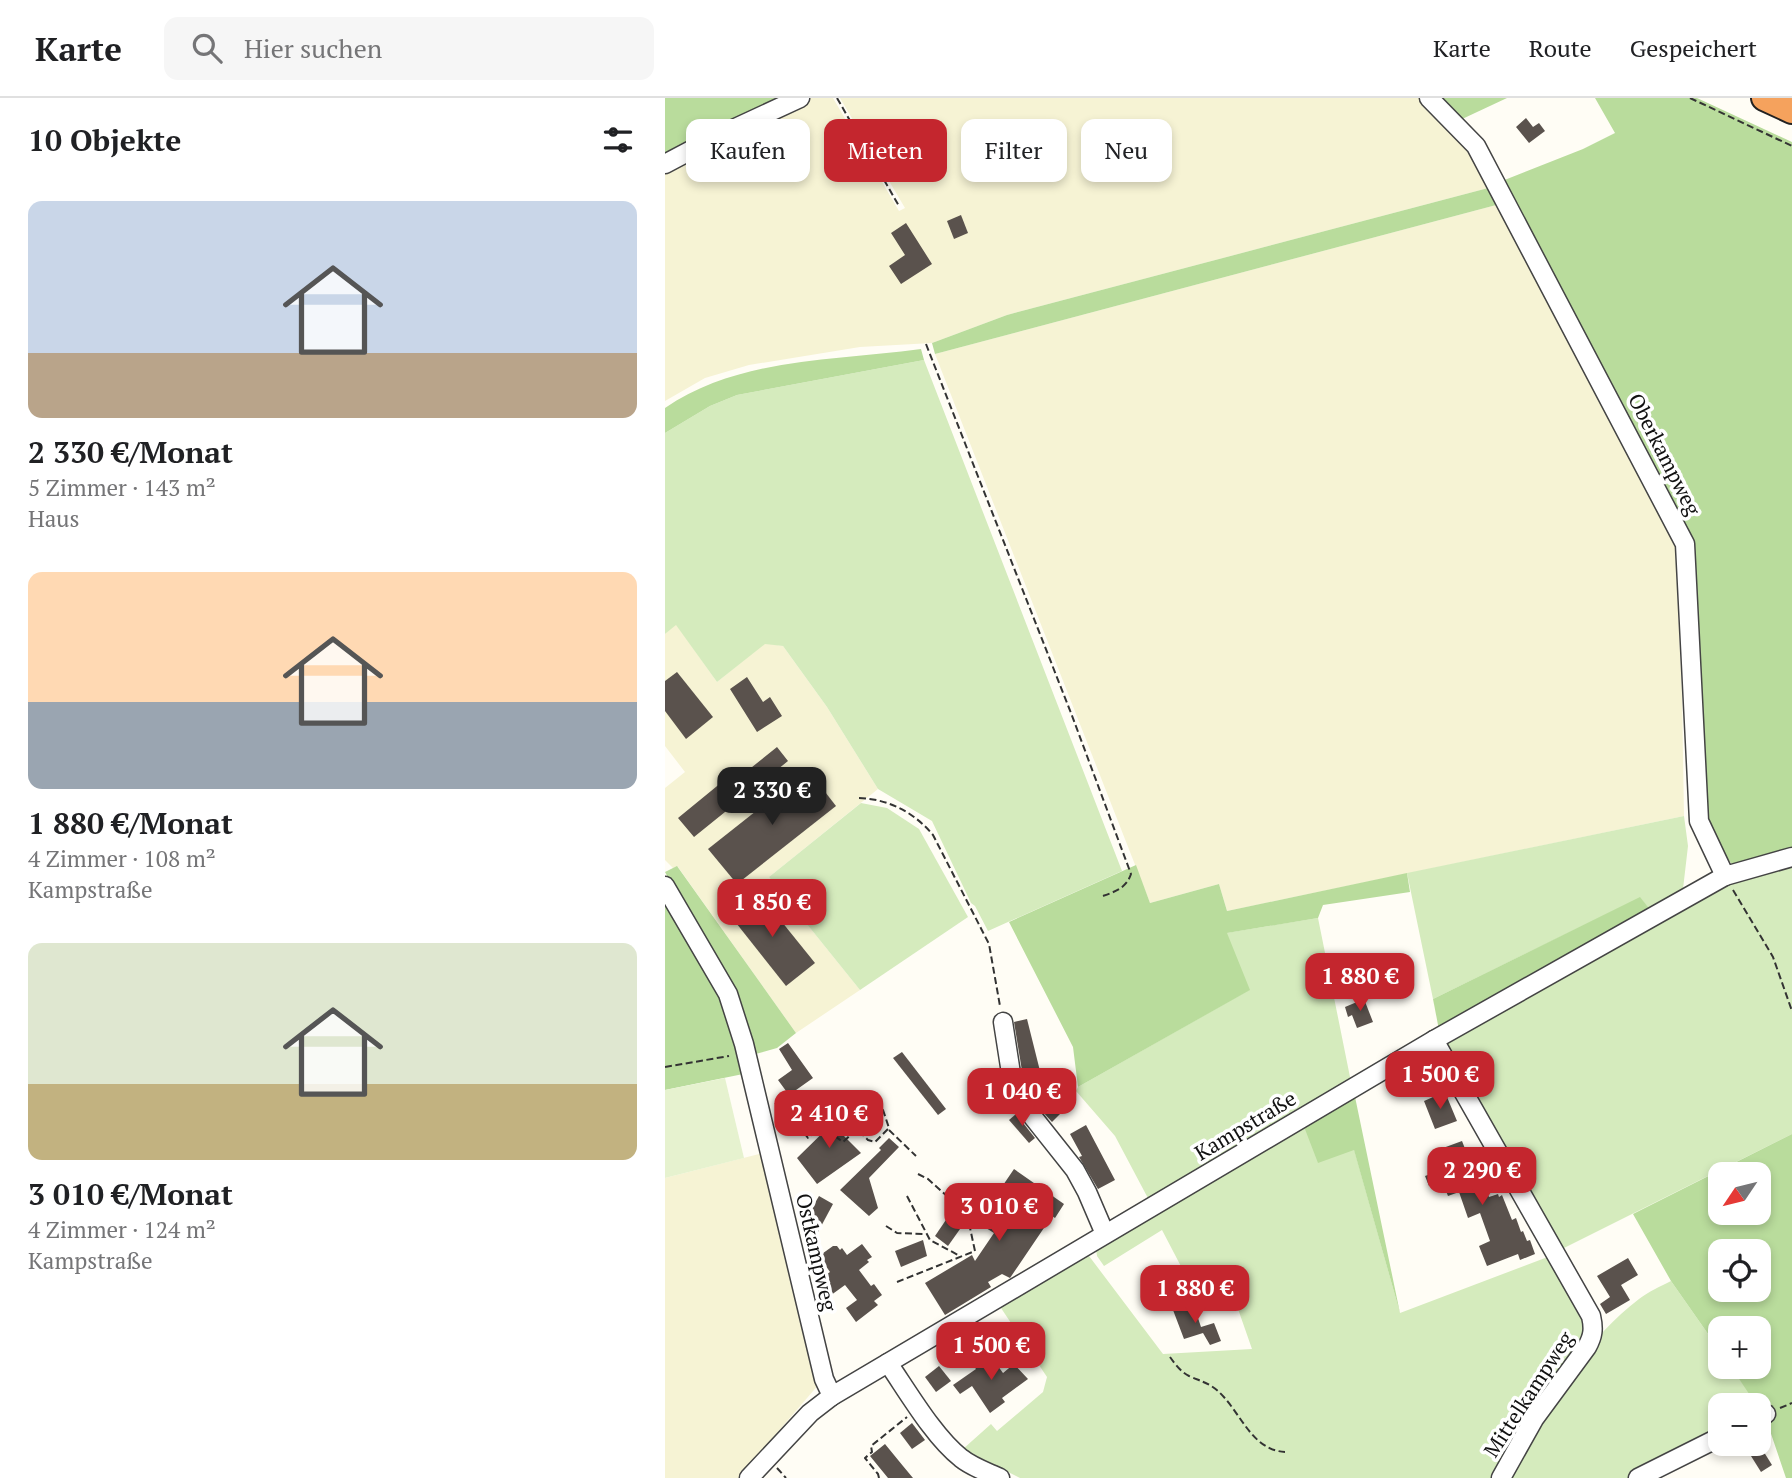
<!DOCTYPE html>
<html lang="de">
<head>
<meta charset="utf-8">
<style>
  body { margin:0; font-family:"PT Serif",serif; background:#f6f6f6; color:#202124; height:100vh; display:flex; flex-direction:column; font-size:26px; white-space:nowrap }
  * { box-sizing:border-box; margin:0 }
  p { font-size:23px; color:#757577 }
  .icon { flex:none; width:38px; height:38px; fill:none; stroke:currentColor; stroke-width:2; stroke-linecap:round; stroke-linejoin:round }
  .map { position:relative; flex:1; overflow:hidden }
  .details { display:flex; flex-direction:column; background:#fff; width:665px }
  .details>* { flex:none }
  .banner { position:absolute; left:21px; top:21px; width:665px; height:63px; display:flex; gap:14px }
  .needle { width:46px; rotate:235deg }
  .controls { position:absolute; left:1043px; top:1064px; display:grid; gap:14px }
  .controls a { display:grid; place-items:center; width:63px; height:63px; border-radius:14px; background:#fff; box-shadow:0 4px 10px #0003; font-size:35px }
  .price { position:absolute; translate:-50% -60px; padding:0 16px; border-radius:14px; background:#c4262e; color:#fff; font-size:23px; line-height:46px; filter:drop-shadow(0 2px 4px #0008) }
  .price::after { content:''; position:absolute; left:50%; top:42px; width:21px; height:16px; margin-left:-10px; background:inherit; clip-path:polygon(0 0,100% 0,50% 100%) }
  .price.on { background:#222; color:#fff }
  ul { padding:0; list-style:none }
  li { display:grid; align-content:center; gap:14px; height:371px; padding:0 28px }
  li span { display:grid; place-items:center; height:217px; border-radius:14px; color:#555 }
  li>.icon { margin-inline-start:auto }
  span .icon { width:126px; height:126px; fill:#fffc; stroke-width:1 }
  li b { font-size:30px }
  h2 { display:flex; justify-content:space-between; align-items:center; height:84px; padding:0 28px; font-size:30px }
  .tag { padding:0 24px; border-radius:14px; background:#fff; box-shadow:0 4px 10px #0003; font-size:24px; line-height:63px }
  .tag.on { background:#c4262e; color:#fff }
  header { display:flex; align-items:center; gap:42px; box-sizing:border-box; height:98px; padding:0 35px; background:#fff; border-bottom:2px solid #e0e0e0 }
  header strong { font-size:33px }
  nav { display:flex; gap:38px; margin-inline-start:auto; font-size:24px }
  .search { width:490px; height:63px; background:#f6f6f6; display:flex; align-items:center; gap:18px; box-sizing:border-box; padding:0 24px; border-radius:14px; color:#757577; font-size:26px }
  main { display:flex; flex:1; min-height:0 }
  .map>svg:first-child { display:block }
</style>
</head>
<body>
<header>
<strong>Karte</strong>
<div class="search"><svg class="icon" aria-label="search" viewBox="0 0 24 24"><circle cx="10" cy="10" r="6"/><path d="M15 15l6 6"/></svg>Hier suchen</div>
<nav><a>Karte</a><a>Route</a><a>Gespeichert</a></nav>
</header>
<main>
<section class="details">
<h2>10 Objekte<svg class="icon" aria-label="filters" viewBox="0 0 24 24"><path d="M4 7h16M4 17h16"/><circle cx="9" cy="7" r="2"/><circle cx="15" cy="17" r="2"/></svg></h2>
<ul>
<li><span style="background:linear-gradient(#c9d6e8 70%,#b9a48a 0)"><svg class="icon" aria-label="home" viewBox="0 0 24 24"><path d="M3 11l9-7 9 7M6 9v11h12V9"/></svg></span><div><b>2 330 €/Monat</b><p>5 Zimmer · 143 m²</p><p>Haus</p></div></li>
<li><span style="background:linear-gradient(#ffd9b3 60%,#9aa5b1 0)"><svg class="icon" aria-label="home" viewBox="0 0 24 24"><path d="M3 11l9-7 9 7M6 9v11h12V9"/></svg></span><div><b>1 880 €/Monat</b><p>4 Zimmer · 108 m²</p><p>Kampstraße</p></div></li>
<li><span style="background:linear-gradient(#dfe7d0 65%,#c2b280 0)"><svg class="icon" aria-label="home" viewBox="0 0 24 24"><path d="M3 11l9-7 9 7M6 9v11h12V9"/></svg></span><div><b>3 010 €/Monat</b><p>4 Zimmer · 124 m²</p><p>Kampstraße</p></div></li>
</ul>
</section>
<div class="map">
<svg width="1127" height="1380" viewBox="0 0 1127 1380">
  <rect width="100%" height="100%" fill="#fffdf5"/>
  <g fill="#f6f3d4">
    <polygon points="145,0 168,0 234,113 240,110 175,0 754,0 806,54 827,89 342,217 267,245 195,249 84,267 40,280 0,303 0,70"/>
    <polygon points="835,106 1010,448 1017,597 1019,718 562,813 554,786 485,805 270,256"/>
    <polygon points="11,526 52,584 100,545 118,548 162,609 213,691 104,779 195,892 131,935 13,769 8,770 0,762 0,690 20,674 0,648 0,536"/>
    <polygon points="102,1054 155,1285 73,1380 0,1380 0,1080"/>
  </g>
  <g fill="#d5ebbd">
    <polygon points="259,262 457,773 323,833 310,808 306,805 267,723 213,691 162,609 118,548 100,546 52,584 11,527 0,536 0,335 45,308 72,297"/>
    <polygon points="196,705 222,710 254,731 303,819 195,892 104,779"/>
    <polygon points="1019,718 1023,748 1018,791 987,814 975,800 768,901 742,775"/>
    <polygon points="1127,765 1127,1036 893,1153 772,945 1058,787"/>
    <polygon points="653,820 686,984 485,1104 450,1038 411,993 413,989 584,892 561,835"/>
    <polygon points="638,1026 689,1051 735,1215 888,1157 928,1225 831,1380 355,1380 298,1351 326,1326 332,1333 378,1294 382,1279 334,1207 421,1154 498,1256 587,1251 558,1168 520,1176 497,1132 439,1168 432,1158 431,1151"/>
    <path d="M1006 1183 1055 1253V1269H1066L1093 1307H1055V1335L967 1380H840C876 1317 915 1246 974 1201 983 1194 996 1188 1006 1183Z"/>
  </g>
  <g fill="#b9dc9c" fill-rule="evenodd">
    <polygon points="0,0 126,0 0,62"/>
    <polygon points="771,0 842,0 795,22"/>
    <polygon points="930,0 1032,0 1127,44 1127,753 1068,768 1039,726 1029,445 837,83 918,51 950,35"/>
    <polygon points="827,89 835,106 270,256 267,245 342,217"/>
    <path d="M256 251 259 262 72 297 45 308 0 335V310C75 259 169 263 256 251Z"/>
    <polygon points="471,767 485,805 554,786 562,813 742,775 745,794 658,807 653,820 562,835 585,892 413,989 408,949 344,824"/>
    <polygon points="12,768 131,935 112,950 87,957 40,847 0,774"/>
    <polygon points="0,796 59,897 83,975 0,992"/>
    <polygon points="975,799 987,814 774,932 768,901"/>
    <polygon points="689,994 735,1215 689,1052 653,1065 638,1026"/>
    <path d="M1127 1036V1380H1121L1101 1321 1066 1269H1094V1230H1055V1253L1006 1183 968 1116ZM1055 1076H1094V1115H1055ZM1055 1153H1094V1192H1055Z"/>
  </g>
  <polygon fill="#e6f2cf" points="60,980 79,1060 0,1080 0,992"/>
  <g fill="#5a524d">
    <polygon points="861,20 868,29 874,25 880,33 864,45 851,29"/>
    <polygon points="296,117 303,135 289,141 282,123"/>
    <polygon points="241,125 267,166 236,186 224,168 240,157 226,135"/>
    <polygon points="12,574 48,619 21,641 0,613 0,583"/>
    <polygon points="82,579 98,604 105,599 117,618 92,634 65,591"/>
    <polygon points="112,649 123,663 29,739 13,720 57,684 61,690"/>
    <polygon points="143,672 171,708 72,786 43,751"/>
    <polygon points="92,793 150,865 121,888 64,816"/>
    <polygon points="699,901 708,924 692,930 687,917 683,919 680,909"/>
    <polygon points="362,921 377,981 359,985 349,924"/>
    <polygon points="123,945 148,980 124,997 113,982 127,972 114,951"/>
    <polygon points="237,954 281,1011 273,1017 228,960"/>
    <polygon points="388,975 411,1000 387,1024 378,1014 396,998 381,982"/>
    <polygon points="775,996 777,1000 782,999 792,1023 770,1031 759,1003"/>
    <polygon points="182,1011 190,1020 175,1034 196,1055 152,1086 132,1060"/>
    <polygon points="351,1016 370,1040 364,1045 344,1022"/>
    <polygon points="421,1027 450,1082 433,1091 414,1059 417,1058 405,1036"/>
    <polygon points="224,1040 234,1049 204,1080 213,1110 204,1118 175,1092 216,1052 214,1050"/>
    <polygon points="797,1043 806,1066 817,1061 813,1072 824,1099 833,1096 834,1099 837,1097 847,1122 851,1120 856,1134 858,1133 862,1143 865,1142 870,1156 855,1162 853,1156 822,1168 814,1148 825,1143 815,1115 803,1120 794,1094 783,1098 777,1083 764,1088 760,1078 785,1069 778,1050"/>
    <polygon points="349,1071 399,1106 390,1120 387,1118 345,1180 337,1176 323,1184 326,1189 280,1217 260,1185 307,1157 310,1163 329,1135 321,1130 339,1105 330,1099"/>
    <polygon points="154,1098 168,1106 153,1134 139,1124"/>
    <polygon points="287,1113 300,1124 283,1148 270,1138"/>
    <polygon points="258,1142 262,1158 236,1169 230,1153"/>
    <polygon points="197,1146 207,1159 202,1162 204,1164 194,1172 206,1188 209,1186 217,1197 209,1203 213,1207 191,1224 181,1210 192,1202 180,1187 162,1200 151,1184 165,1174 154,1158 168,1148 172,1148 175,1152 177,1150 182,1157"/>
    <polygon points="963,1160 973,1177 956,1187 965,1202 941,1216 935,1206 945,1199 932,1178"/>
    <polygon points="528,1205 536,1229 549,1225 556,1243 545,1247 538,1235 519,1241 508,1212"/>
    <polygon points="324,1256 338,1275 349,1266 363,1281 337,1300 340,1304 325,1315 307,1288 295,1296 288,1287 311,1271 308,1267"/>
    <polygon points="274,1268 286,1283 271,1294 260,1279"/>
    <polygon points="247,1325 260,1342 247,1351 235,1335"/>
    <polygon points="220,1346 238,1368 248,1380 223,1380 205,1358"/>
    <polygon points="1097,1351 1107,1367 1096,1374 1086,1358"/>
  </g>
  <g fill="none" stroke-linecap="round" stroke-linejoin="round">
    <g stroke="#444" stroke-width="21">
      <g id="minor">
        <polyline points="764,0 811,48 1020,446 1034,723 1060,778"/>
        <polyline points="0,66 51,39 135,0"/>
        <polyline points="0,788 63,896 79,946 159,1281 167,1298"/>
        <polyline points="338,924 348,988 356,1004 410,1072 422,1094 440,1136"/>
        <path d="M769 942 926 1218C929 1231 928 1238 922 1249L869 1321 836 1380"/>
        <path d="M223 1265C243 1294 269 1339 296 1360 307 1369 322 1374 335 1380"/>
        <polyline points="1094,1320 1101,1316"/>
        <polyline points="84,1380 145,1315 167,1298 769,942 1060,778 1127,759"/>
        <polyline points="973,1380 1055,1339"/>
      </g>
    </g>
    <g stroke="#222" stroke-width="28">
      <polyline id="highway" points="1099,0 1127,13"/>
    </g>
    <g stroke="#333" stroke-width="2" stroke-dasharray="7 3.5" stroke-linecap="butt">
      <polyline points="172,0 234,108"/>
      <polyline points="1025,0 1127,48"/>
      <path d="M261 246 406 615 466 776C461 791 449 794 435 799"/>
      <path d="M194 700C223 701 249 714 268 737L324 846 335 908"/>
      <polyline points="1068,792 1108,859 1127,913"/>
      <polyline points="0,969 64,958"/>
      <polyline points="110,1005 122,1012 143,1040 156,1028 178,1044 192,1031 203,1042 210,1044 224,1030 218,1012 211,1011 192,1031"/>
      <polyline points="224,1032 251,1058"/>
      <polyline points="242,1098 265,1142 295,1158"/>
      <polyline points="221,1128 232,1135 260,1136"/>
      <polyline points="232,1184 310,1153 302,1116 263,1081 253,1076"/>
      <path d="M505 1259C510 1266 516 1274 524 1278 535 1283 544 1285 553 1293 576 1314 586 1352 620 1354"/>
      <polyline points="1115,1310 1127,1305"/>
      <polyline points="112,1370 121,1380"/>
      <polyline points="214,1380 213,1376 200,1360 207,1354 206,1348 242,1319"/>
    </g>
    <use href="#minor" stroke="#fff" stroke-width="18"/>
    <use href="#highway" stroke="#f5a25d" stroke-width="24"/>
  </g>
  <g text-anchor="middle" dominant-baseline="central" stroke-width="7" stroke-linejoin="round" paint-order="stroke">
    <g font-size="21" fill="#111" stroke="#fff">
      <text transform="translate(1000 356) rotate(63)">Oberkampweg</text>
      <text transform="translate(580 1027) rotate(-31)">Kampstraße</text>
      <text transform="translate(152 1154) rotate(77)">Ostkampweg</text>
      <text transform="translate(863 1296) rotate(-57)">Mittelkampweg</text>
    </g>
  </g>
</svg>
<div class="controls">
<a><svg class="needle" viewBox="-14 -14 28 28"><path d="M0-13l5 13h-10z" fill="#e53935"/><path d="M0 13l5-13h-10z" fill="#757577"/></svg></a>
<a><svg class="icon" aria-label="locate" viewBox="0 0 24 24"><circle cx="12" cy="12" r="6"/><path d="M12 2v4M12 18v4M2 12h4M18 12h4"/></svg></a>
<a>+</a>
<a>−</a>
</div>
<b class="price on" style="left:107px;top:729px">2 330 €</b>
<b class="price" style="left:107px;top:841px">1 850 €</b>
<b class="price" style="left:695px;top:915px">1 880 €</b>
<b class="price" style="left:775px;top:1013px">1 500 €</b>
<b class="price" style="left:357px;top:1030px">1 040 €</b>
<b class="price" style="left:164px;top:1052px">2 410 €</b>
<b class="price" style="left:817px;top:1109px">2 290 €</b>
<b class="price" style="left:334px;top:1145px">3 010 €</b>
<b class="price" style="left:530px;top:1227px">1 880 €</b>
<b class="price" style="left:326px;top:1284px">1 500 €</b>
<div class="banner">
<a class="tag">Kaufen</a>
<a class="tag on">Mieten</a>
<a class="tag">Filter</a>
<a class="tag">Neu</a>
</div>
</div>
</main>
</body>
</html>
